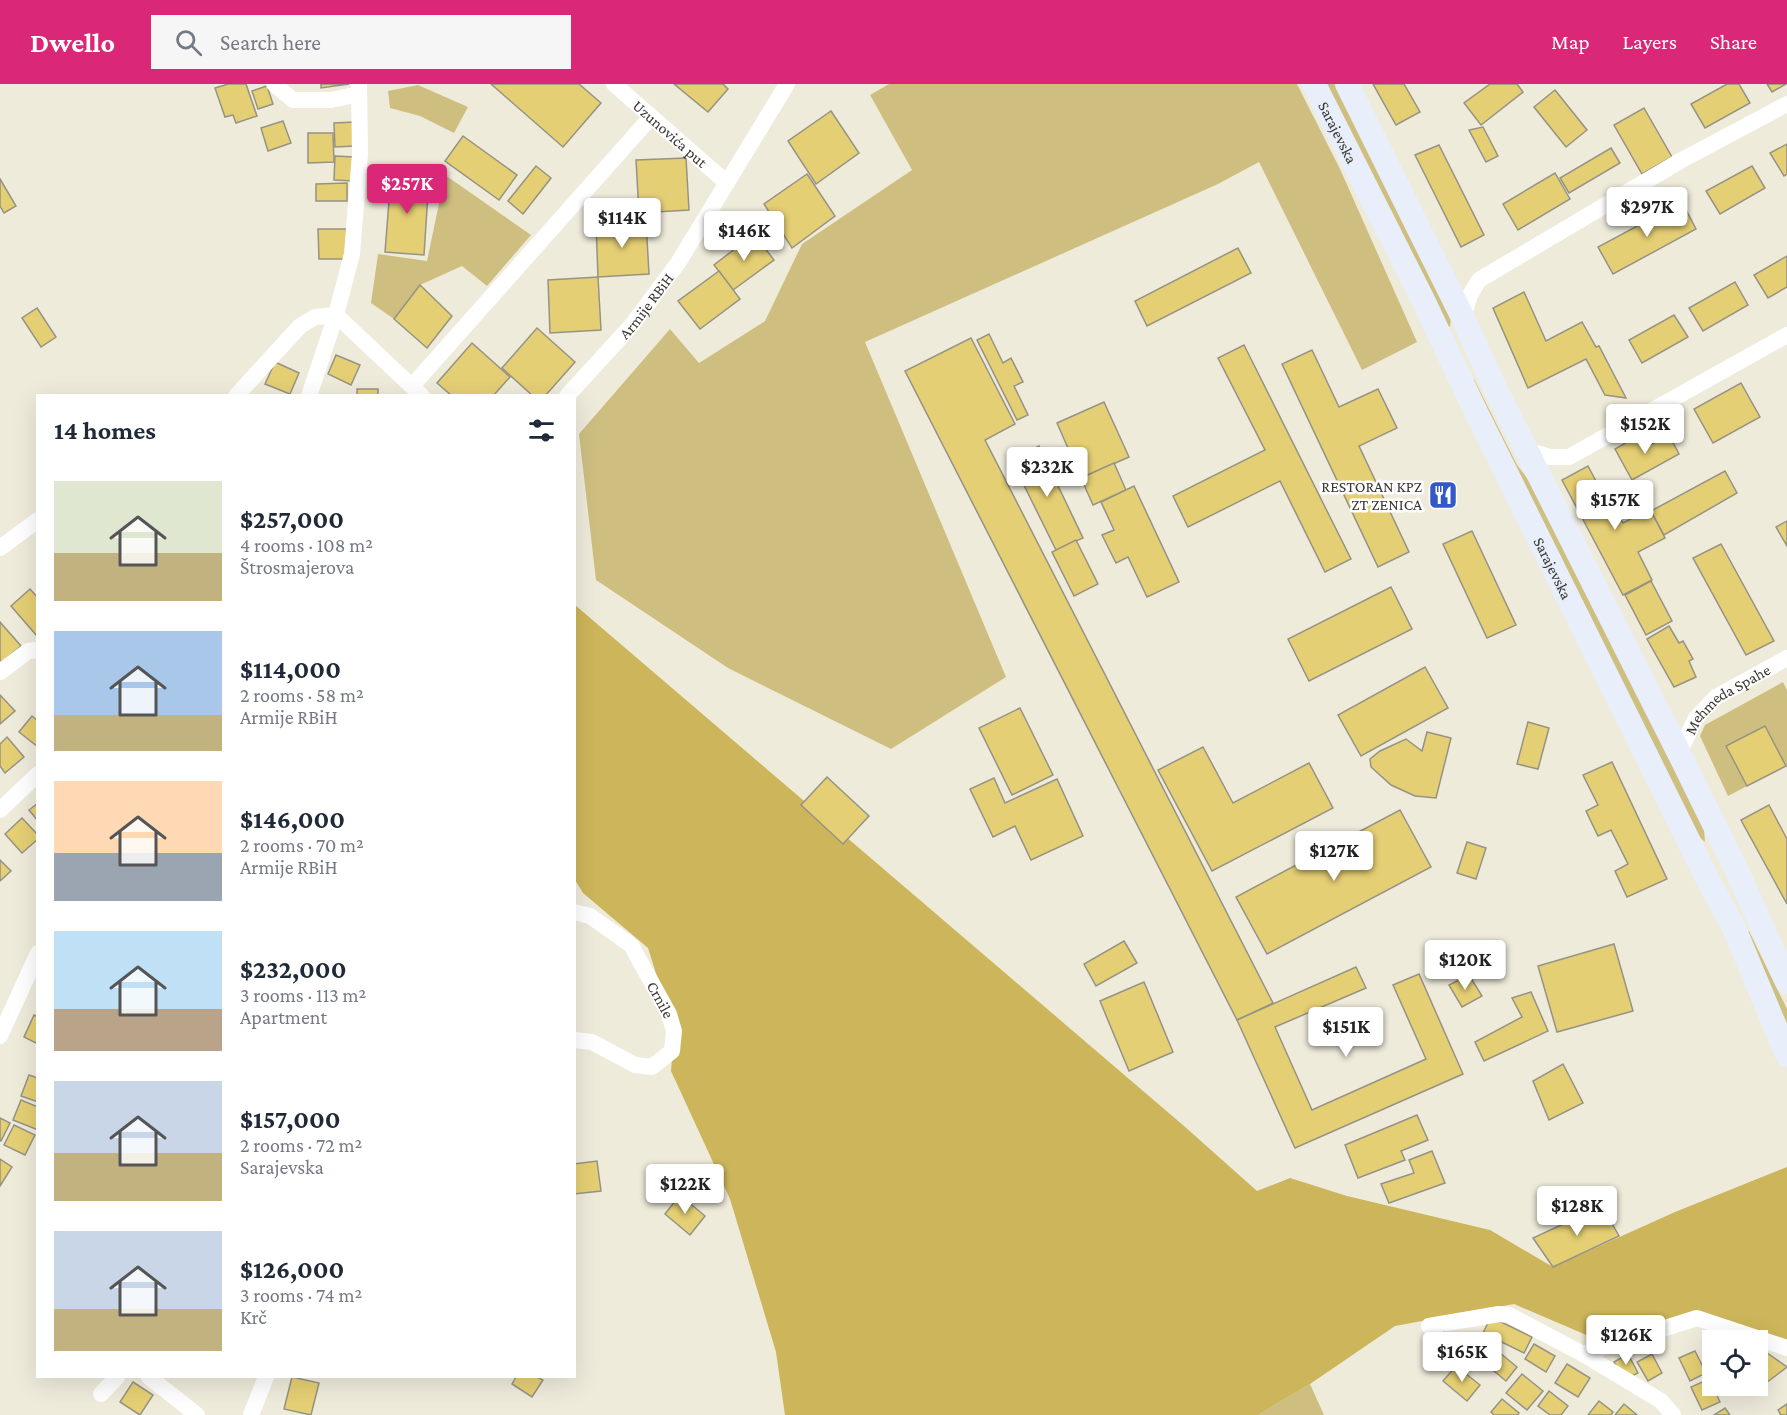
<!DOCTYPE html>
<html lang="en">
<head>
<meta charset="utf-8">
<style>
  body { margin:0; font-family:"Crimson Pro",serif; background:#f6f6f7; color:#1f2937; height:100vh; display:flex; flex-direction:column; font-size:22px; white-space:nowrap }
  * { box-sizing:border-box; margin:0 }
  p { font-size:20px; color:#747a83 }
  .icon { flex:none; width:33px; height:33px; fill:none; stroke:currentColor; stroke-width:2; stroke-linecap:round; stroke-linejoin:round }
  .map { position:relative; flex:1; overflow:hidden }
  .sheet { position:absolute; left:36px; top:310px; width:540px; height:984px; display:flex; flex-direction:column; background:#fff; border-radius:0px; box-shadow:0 6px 24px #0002 }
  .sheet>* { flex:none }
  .controls { position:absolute; left:1702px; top:1246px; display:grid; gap:12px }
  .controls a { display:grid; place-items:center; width:66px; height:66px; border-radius:0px; background:#fff; box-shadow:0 6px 24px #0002; font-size:30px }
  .price { position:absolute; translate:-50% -51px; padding:0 14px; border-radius:6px; background:#fff; color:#222; font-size:20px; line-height:39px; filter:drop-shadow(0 2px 3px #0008) }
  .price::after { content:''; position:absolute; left:50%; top:36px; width:18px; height:14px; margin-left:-9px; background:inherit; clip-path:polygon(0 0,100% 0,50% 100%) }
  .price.active { background:#db2777; color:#fff }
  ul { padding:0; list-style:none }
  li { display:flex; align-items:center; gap:18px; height:150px; padding:0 18px }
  li span { display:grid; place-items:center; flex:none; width:168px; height:120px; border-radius:0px; color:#555 }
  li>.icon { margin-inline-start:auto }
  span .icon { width:72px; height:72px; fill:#fffc; stroke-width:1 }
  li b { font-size:26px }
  h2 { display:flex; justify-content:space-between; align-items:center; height:72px; padding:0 18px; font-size:26px }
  header { display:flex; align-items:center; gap:36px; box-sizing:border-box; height:84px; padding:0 30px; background:#db2777; color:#fff }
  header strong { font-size:28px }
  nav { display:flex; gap:33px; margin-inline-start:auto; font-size:21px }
  .search { width:420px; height:54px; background:#f6f6f7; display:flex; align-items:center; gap:15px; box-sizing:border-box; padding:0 21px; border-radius:0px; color:#747a83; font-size:22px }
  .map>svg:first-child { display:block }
</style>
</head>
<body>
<header>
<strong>Dwello</strong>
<div class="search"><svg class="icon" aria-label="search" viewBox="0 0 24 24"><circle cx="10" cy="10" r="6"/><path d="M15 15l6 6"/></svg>Search here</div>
<nav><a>Map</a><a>Layers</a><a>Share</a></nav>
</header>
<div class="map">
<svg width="1787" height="1331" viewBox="0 0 1787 1331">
  <rect width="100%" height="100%" fill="#efebdb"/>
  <g fill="#cebf81">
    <polygon points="889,0 1297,0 1340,85 1417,258 1362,286 1259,78 1218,100 865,258 1006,593 891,665 728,584 596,496 579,350 670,245 699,279 765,237 802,160 912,86 870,11"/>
    <polygon points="1325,0 1336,0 1451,234 1450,243 1442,240"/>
    <polygon points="418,1 468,23 454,49 420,32 390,24 388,7"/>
    <polygon points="445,91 531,151 487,202 462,182 420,201 394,235 371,219 378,170 427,177"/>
    <polygon points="1474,295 1517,381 1539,409 1704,745 1705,758 1696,750 1470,297"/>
    <polygon points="1783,598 1787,606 1787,684 1786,682 1728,712 1700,652 1705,641"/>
    <polygon points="1749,847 1787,925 1787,949 1745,849"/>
    <polygon points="1310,1300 1324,1331 1258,1331"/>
  </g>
  <polygon fill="#ccb55a" points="575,521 1184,1042 1257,1107 1290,1094 1347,1112 1490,1146 1553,1183 1675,1128 1787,1083 1787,1259 1696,1229 1598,1256 1514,1220 1395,1242 1310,1300 1258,1331 785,1331 776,1268 730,1115 671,987 674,947 648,864 583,809 575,796"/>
  <g fill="#e5cf74" stroke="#969384" stroke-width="1.5">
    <polygon points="228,0 246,0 257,32 236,39 233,31 225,33 215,4"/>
    <polygon points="321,0 349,0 321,4"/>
    <polygon points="491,0 579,0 601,19 563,63"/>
    <polygon points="674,0 723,0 728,5 708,28"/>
    <polygon points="1373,0 1404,0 1420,28 1396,41"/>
    <polygon points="1490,0 1517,0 1523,8 1481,41 1464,19"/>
    <polygon points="1727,0 1739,0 1750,19 1705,44 1691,20"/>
    <polygon points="1767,0 1786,0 1772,8"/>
    <polygon points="267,2 273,20 258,25 252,7"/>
    <polygon points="1555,6 1587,46 1566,63 1534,23"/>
    <polygon points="1644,24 1672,73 1642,90 1614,41"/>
    <polygon points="831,27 859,69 816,100 788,57"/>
    <polygon points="283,37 291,59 268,67 261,44"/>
    <polygon points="354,38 355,62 335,63 334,39"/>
    <polygon points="1483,43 1498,72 1486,78 1469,46"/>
    <polygon points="308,49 333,49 334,78 308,79"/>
    <polygon points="463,52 517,91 499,116 445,77"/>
    <polygon points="1787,60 1787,90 1784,92 1770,69"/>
    <polygon points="1439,61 1484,151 1461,163 1415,71"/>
    <polygon points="1611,64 1620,79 1569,109 1560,94"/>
    <polygon points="335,72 354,73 353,97 334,96"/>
    <polygon points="686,74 689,126 639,129 636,76"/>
    <polygon points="536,82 551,94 523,130 508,117"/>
    <polygon points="1752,82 1765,104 1720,130 1706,107"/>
    <polygon points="1555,89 1570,115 1518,146 1503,120"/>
    <polygon points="807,90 835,132 792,164 764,120"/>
    <polygon points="391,91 429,94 424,171 385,168"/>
    <polygon points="0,95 16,122 4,129 0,122"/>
    <polygon points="347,99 347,117 316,117 316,100"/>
    <polygon points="1682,118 1696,145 1613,190 1598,163"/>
    <polygon points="646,137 649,190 598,193 596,140"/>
    <polygon points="318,145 347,145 348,175 319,175"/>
    <polygon points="754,150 774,176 733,206 714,181"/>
    <polygon points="1238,164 1251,189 1147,242 1135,217"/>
    <polygon points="1787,172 1787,203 1768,214 1754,191"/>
    <polygon points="719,187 740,215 700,245 678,217"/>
    <polygon points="598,193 601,246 550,249 548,196"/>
    <polygon points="1735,198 1748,221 1703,247 1689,224"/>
    <polygon points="420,201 452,232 427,264 394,235"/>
    <polygon points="1524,208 1546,257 1582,238 1596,263 1599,262 1626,314 1605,311 1586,275 1528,304 1493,224"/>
    <polygon points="37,224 56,253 41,263 22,234"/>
    <polygon points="1674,231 1688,253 1642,279 1629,256"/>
    <polygon points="537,244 575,278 545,312 533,312 502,284"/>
    <polygon points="989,250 1003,279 1011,274 1023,298 1014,302 1028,331 1017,336 977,256"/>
    <polygon points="971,254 1015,340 985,356 1273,919 1237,936 905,287"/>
    <polygon points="472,259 510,293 493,312 452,312 437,299"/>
    <polygon points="1244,261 1351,475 1325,488 1280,397 1188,443 1173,412 1265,366 1218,274"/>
    <polygon points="1312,266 1339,323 1378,305 1397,344 1359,362 1409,468 1378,483 1282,280"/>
    <polygon points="336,271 360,281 351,301 328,290"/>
    <polygon points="275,278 299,289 290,310 265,300"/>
    <polygon points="1741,299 1760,333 1713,359 1694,325"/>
    <rect x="357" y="305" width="21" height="7"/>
    <polygon points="1104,318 1129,373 1081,394 1057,339"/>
    <polygon points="1643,349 1650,361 1669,351 1679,370 1632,396 1615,365"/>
    <polygon points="1039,362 1083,454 1056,466 1011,375"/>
    <polygon points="1114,379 1126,406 1093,421 1081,394"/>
    <polygon points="1588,382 1615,433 1618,431 1623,439 1650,425 1665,454 1638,468 1652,496 1623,511 1562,396"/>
    <polygon points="1725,387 1737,409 1664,451 1651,427"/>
    <polygon points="1134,402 1179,498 1147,513 1128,473 1116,479 1102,451 1114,446 1101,418"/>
    <polygon points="1787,437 1787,462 1776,443"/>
    <polygon points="1472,447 1516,541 1487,554 1443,460"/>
    <polygon points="1076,456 1098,500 1074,512 1052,468"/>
    <polygon points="1721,460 1774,557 1746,571 1693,474"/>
    <polygon points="1651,497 1672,537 1646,551 1625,511"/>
    <polygon points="1391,503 1412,545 1309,597 1288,555"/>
    <polygon points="30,505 38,514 37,552 11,522"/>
    <polygon points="0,538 21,562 2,578 0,576"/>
    <polygon points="1669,542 1679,559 1683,557 1693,575 1689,577 1696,593 1674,603 1647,555"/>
    <polygon points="1425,583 1448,624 1361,672 1338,631"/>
    <polygon points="0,611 15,627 0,640"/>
    <polygon points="1020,624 1053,691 1012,711 979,644"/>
    <polygon points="32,632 38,637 38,663 19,648"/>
    <polygon points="1528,638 1549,644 1538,685 1517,680"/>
    <polygon points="1765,642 1786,682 1747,702 1726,662"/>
    <polygon points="1427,648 1451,654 1436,714 1415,712 1391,701 1371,683 1370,675 1380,667 1406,655 1422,667"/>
    <polygon points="7,653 24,673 5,689 0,682 0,660"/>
    <polygon points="1203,663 1233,719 1309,679 1333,724 1212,787 1158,686"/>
    <polygon points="1612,678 1667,795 1627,813 1615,787 1628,780 1611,746 1598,752 1586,727 1598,721 1583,691"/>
    <polygon points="827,693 869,732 843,760 801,721"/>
    <polygon points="994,694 1005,719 1057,695 1083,752 1031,776 1015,742 993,753 970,705"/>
    <polygon points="38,719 38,737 29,726"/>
    <polygon points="1769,721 1787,755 1787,820 1741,736"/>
    <polygon points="1400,726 1431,783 1267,870 1236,813"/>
    <polygon points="22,734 38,751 38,755 22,769 5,750"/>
    <polygon points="1467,758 1486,764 1476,795 1457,789"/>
    <polygon points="0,776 11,787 0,797"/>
    <polygon points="1124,857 1137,879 1096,902 1084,880"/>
    <polygon points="1614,860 1633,927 1557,948 1538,882"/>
    <polygon points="1356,883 1366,904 1275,943 1312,1026 1426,975 1393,901 1419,890 1463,990 1295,1064 1237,936"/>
    <polygon points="1469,891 1482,912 1462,923 1449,901"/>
    <polygon points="1144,898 1173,968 1129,987 1100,917"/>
    <polygon points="1531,908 1548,947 1484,977 1475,958 1522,933 1512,914"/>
    <polygon points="34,931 38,933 38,960 24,953"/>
    <polygon points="1563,980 1583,1019 1549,1036 1533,997"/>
    <polygon points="29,991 38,994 38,1018 21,1012"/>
    <polygon points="21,1016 38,1023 38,1046 13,1036"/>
    <polygon points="1417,1031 1428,1056 1401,1067 1405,1076 1358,1094 1345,1061"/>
    <polygon points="0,1034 10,1039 1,1057 0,1057"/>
    <polygon points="14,1041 35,1051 25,1071 4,1061"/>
    <polygon points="1432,1067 1445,1099 1389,1119 1381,1100 1414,1089 1409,1076"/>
    <polygon points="0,1075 12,1083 0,1102"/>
    <polygon points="597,1077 601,1107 574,1110 574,1080"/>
    <polygon points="680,1111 705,1132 690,1151 665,1130"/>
    <polygon points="1602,1122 1619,1152 1553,1183 1533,1154"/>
    <polygon points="1491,1233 1532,1253 1524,1269 1483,1249"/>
    <polygon points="1442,1246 1461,1264 1447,1278 1428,1261"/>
    <polygon points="1534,1260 1555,1272 1546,1288 1525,1275"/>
    <polygon points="1494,1264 1517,1283 1506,1297 1483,1278"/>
    <polygon points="1763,1266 1787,1283 1766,1299 1758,1290 1758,1270"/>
    <polygon points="1695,1267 1706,1289 1690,1297 1679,1274"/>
    <polygon points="1628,1270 1638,1289 1630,1293 1619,1286 1614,1278"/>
    <polygon points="1652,1270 1662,1289 1648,1297 1637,1278"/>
    <polygon points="1567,1280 1590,1294 1578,1313 1555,1299"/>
    <polygon points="1456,1282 1480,1301 1467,1317 1443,1297"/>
    <polygon points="1522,1290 1543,1307 1527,1326 1506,1309"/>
    <polygon points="292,1293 319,1299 311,1331 284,1325"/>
    <polygon points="516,1293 537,1293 543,1296 532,1313 512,1300"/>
    <polygon points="1709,1295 1720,1318 1702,1326 1691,1303"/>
    <polygon points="133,1298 153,1311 140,1331 120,1318"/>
    <polygon points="1736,1302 1754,1302 1741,1310"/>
    <polygon points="1549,1307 1568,1322 1561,1331 1550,1331 1538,1322"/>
    <polygon points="1502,1315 1519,1329 1518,1331 1494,1331 1491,1328"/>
    <polygon points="1599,1317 1613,1328 1611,1331 1588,1331"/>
    <polygon points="1624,1320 1637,1331 1615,1331"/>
    <polygon points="1787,1320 1787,1331 1781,1331 1778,1326"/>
    <polygon points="1725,1324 1730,1331 1714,1331"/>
  </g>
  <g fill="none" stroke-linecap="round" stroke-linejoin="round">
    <g stroke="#fff" stroke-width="16">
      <polyline points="274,0 293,16 331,16 359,10"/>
      <polyline points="359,0 360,70 352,170 336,231 422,312"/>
      <path id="s1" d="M614 0 727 99"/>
      <polyline points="1463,234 1470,211 1479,196 1680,77 1787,20"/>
      <polyline points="412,302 651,33"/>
      <polyline points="236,312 300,242 315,233 336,231 309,312"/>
      <path id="s2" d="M567 312 631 242 678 179 787 0"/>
      <polyline points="1526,366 1550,373 1569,373 1787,251"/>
      <polyline points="0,464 38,436"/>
      <polyline points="0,588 28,567 38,566"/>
      <path id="s3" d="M1679 669 1696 634 1716 613 1787 574"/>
      <polyline points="0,726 38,690"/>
      <path id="s4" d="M574 828 590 832 631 861 669 930 674 947 672 967 652 983 635 981 592 958 574 956"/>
      <polyline points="0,952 38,869"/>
      <polyline points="1429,1242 1499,1230 1509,1231 1583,1270"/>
      <polyline points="149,1293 197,1331"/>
      <polyline points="101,1310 117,1293"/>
      <polyline points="251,1331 266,1293"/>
      <polyline points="1673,1331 1661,1317 1583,1270 1697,1234 1787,1264"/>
    </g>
    <g stroke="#e8eefa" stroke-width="24">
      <path id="s5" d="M1314 0 1425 220 1474 324 1709 798 1734 844 1787 971"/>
      <polyline points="1347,0 1463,234 1495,304 1679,669 1736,785 1787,898"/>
    </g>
  </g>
  <defs>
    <g id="restaurant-square" transform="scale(1.5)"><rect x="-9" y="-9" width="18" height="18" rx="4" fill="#3359c9" stroke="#fff"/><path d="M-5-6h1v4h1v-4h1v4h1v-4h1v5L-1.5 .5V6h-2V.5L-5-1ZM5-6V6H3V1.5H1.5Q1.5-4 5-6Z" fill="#fff"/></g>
  </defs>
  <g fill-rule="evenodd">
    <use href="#restaurant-square" x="1443" y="411"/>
  </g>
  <g text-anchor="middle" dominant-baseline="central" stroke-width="5" stroke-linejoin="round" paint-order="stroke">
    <g font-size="16" fill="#3a3832" stroke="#fff">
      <text stroke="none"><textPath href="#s5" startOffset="54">Sarajevska</textPath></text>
      <text stroke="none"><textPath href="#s1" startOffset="75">Uzunovića put</textPath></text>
      <text stroke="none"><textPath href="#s2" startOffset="120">Armije RBiH</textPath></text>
      <text stroke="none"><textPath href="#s5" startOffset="540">Sarajevska</textPath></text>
      <text stroke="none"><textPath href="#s3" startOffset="75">Mehmeda Spahe</textPath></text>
      <text stroke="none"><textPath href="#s4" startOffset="129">Crnile</textPath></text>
    </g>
    <g font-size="16" fill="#3a3832" stroke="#fff" text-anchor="end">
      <text x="1422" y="402">RESTORAN KPZ<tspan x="1422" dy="18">ZT ZENICA</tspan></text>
    </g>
  </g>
</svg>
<div class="controls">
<a><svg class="icon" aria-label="locate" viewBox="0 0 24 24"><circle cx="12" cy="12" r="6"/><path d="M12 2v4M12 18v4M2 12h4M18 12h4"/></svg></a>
</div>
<b class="price active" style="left:407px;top:131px">$257K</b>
<b class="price" style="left:1647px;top:154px">$297K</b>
<b class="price" style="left:622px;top:165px">$114K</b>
<b class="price" style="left:744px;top:178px">$146K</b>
<b class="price" style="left:1645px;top:371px">$152K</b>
<b class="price" style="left:1047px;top:414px">$232K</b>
<b class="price" style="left:1615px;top:447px">$157K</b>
<b class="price" style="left:1334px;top:798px">$127K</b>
<b class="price" style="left:1465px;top:907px">$120K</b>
<b class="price" style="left:1346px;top:974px">$151K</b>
<b class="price" style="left:685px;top:1131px">$122K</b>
<b class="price" style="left:1577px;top:1153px">$128K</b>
<b class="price" style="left:1626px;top:1282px">$126K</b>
<b class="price" style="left:1462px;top:1299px">$165K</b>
<section class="sheet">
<h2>14 homes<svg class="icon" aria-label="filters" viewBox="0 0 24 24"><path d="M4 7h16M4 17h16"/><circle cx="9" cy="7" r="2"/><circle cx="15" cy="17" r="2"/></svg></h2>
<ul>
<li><span style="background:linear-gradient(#dfe7d0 60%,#c2b280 0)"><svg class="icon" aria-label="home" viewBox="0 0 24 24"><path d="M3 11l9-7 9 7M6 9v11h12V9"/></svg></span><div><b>$257,000</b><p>4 rooms · 108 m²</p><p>Štrosmajerova</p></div></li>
<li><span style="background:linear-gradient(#a9c7e8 70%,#c2b280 0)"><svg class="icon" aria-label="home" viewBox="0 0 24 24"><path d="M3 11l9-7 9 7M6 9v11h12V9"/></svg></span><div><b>$114,000</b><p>2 rooms · 58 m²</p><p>Armije RBiH</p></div></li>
<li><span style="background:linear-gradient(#ffd9b3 60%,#9aa5b1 0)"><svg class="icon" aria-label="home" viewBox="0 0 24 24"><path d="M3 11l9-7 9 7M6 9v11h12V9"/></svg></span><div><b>$146,000</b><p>2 rooms · 70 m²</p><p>Armije RBiH</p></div></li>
<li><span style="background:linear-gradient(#bfe0f5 65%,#b9a48a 0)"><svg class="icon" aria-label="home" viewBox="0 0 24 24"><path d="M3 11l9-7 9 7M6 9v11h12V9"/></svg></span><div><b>$232,000</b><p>3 rooms · 113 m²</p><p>Apartment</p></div></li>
<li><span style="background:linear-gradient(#c9d6e8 60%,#c2b280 0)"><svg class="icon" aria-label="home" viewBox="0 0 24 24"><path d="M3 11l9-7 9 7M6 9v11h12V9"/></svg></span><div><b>$157,000</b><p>2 rooms · 72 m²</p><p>Sarajevska</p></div></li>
<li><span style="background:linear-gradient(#c9d6e8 65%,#c2b280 0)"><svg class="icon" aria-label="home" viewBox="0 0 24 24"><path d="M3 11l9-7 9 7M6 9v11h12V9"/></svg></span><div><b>$126,000</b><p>3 rooms · 74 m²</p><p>Krč</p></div></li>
</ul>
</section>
</div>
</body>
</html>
